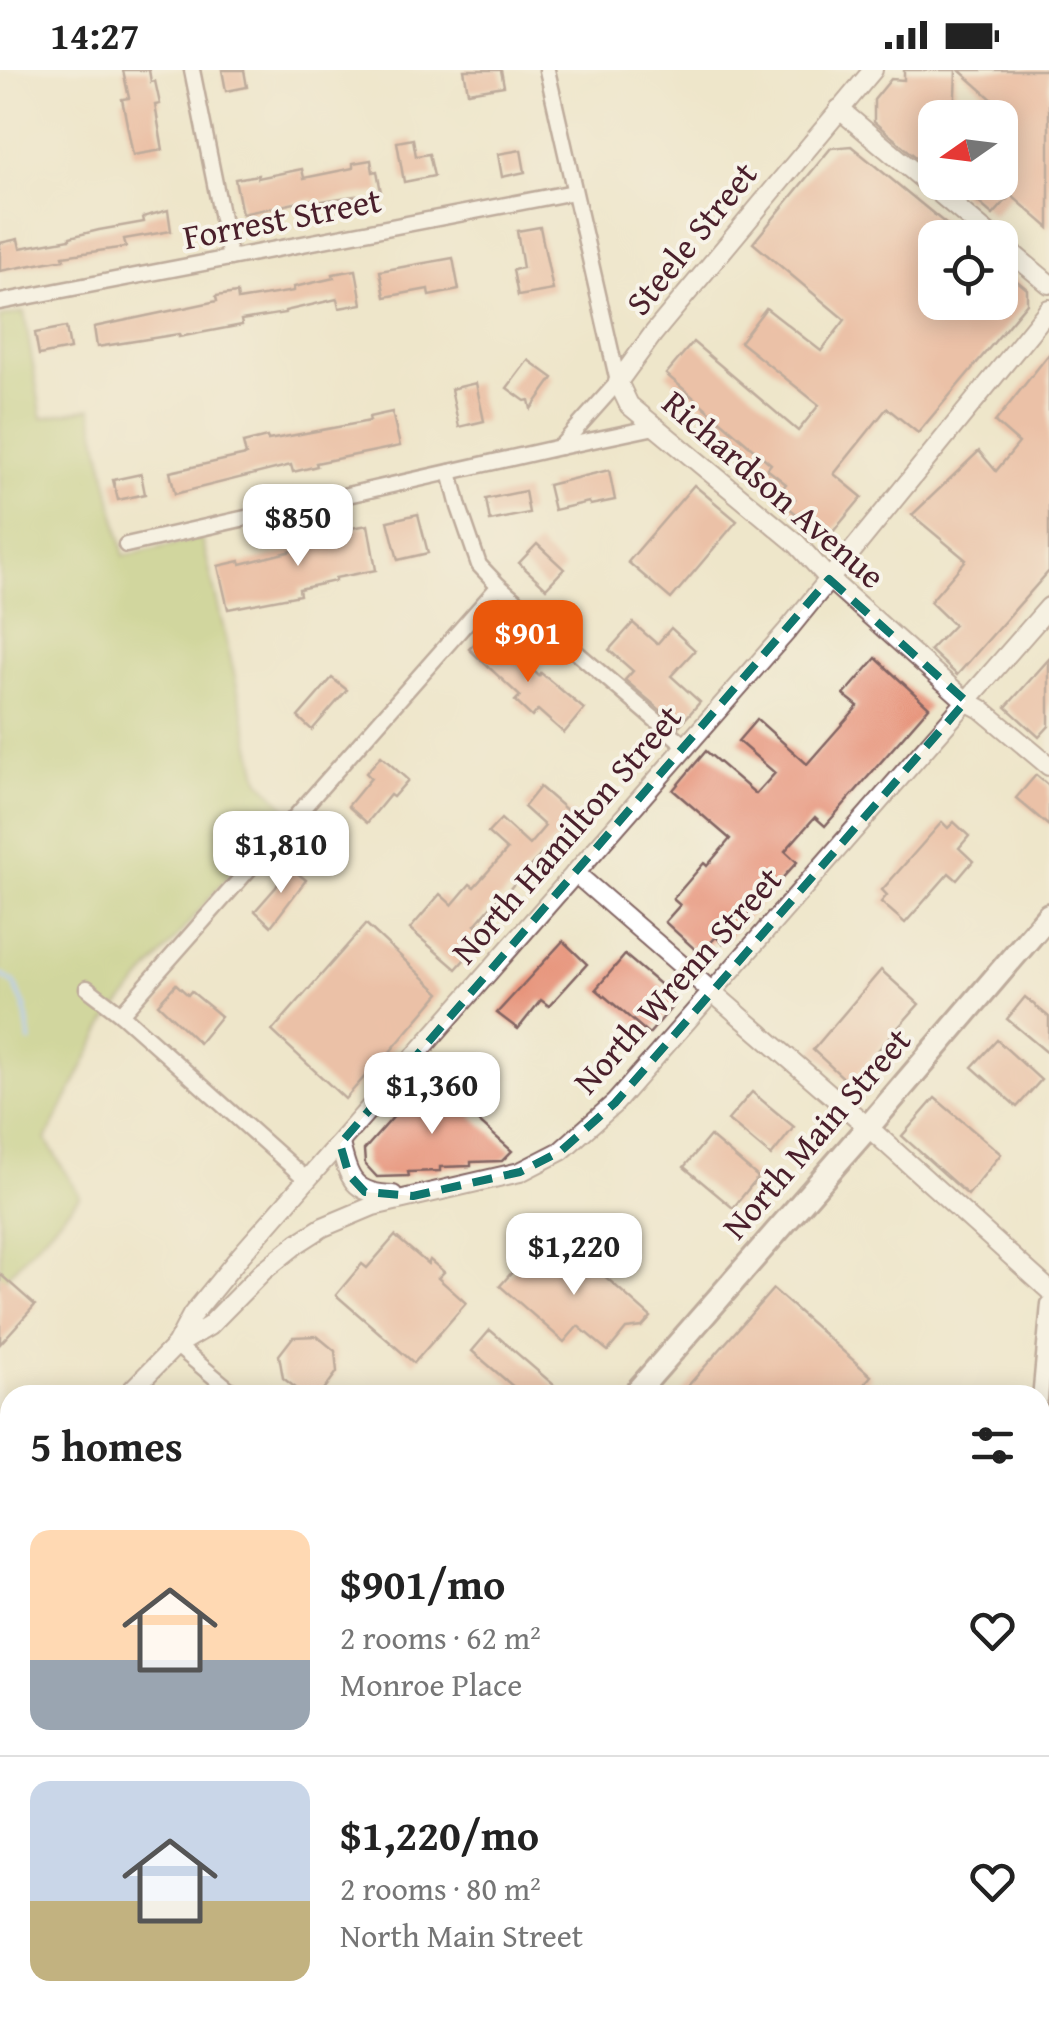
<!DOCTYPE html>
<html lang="en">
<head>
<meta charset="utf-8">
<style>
  body { margin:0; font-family:"Gentium Book Plus",serif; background:#f6f6f6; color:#222; height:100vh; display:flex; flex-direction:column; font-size:38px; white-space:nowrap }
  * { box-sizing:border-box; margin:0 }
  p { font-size:32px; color:#767676 }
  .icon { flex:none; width:55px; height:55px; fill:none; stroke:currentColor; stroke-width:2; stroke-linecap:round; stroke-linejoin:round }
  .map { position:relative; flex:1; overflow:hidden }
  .side { position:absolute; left:0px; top:1315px; width:1050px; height:642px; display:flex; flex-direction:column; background:#fff; border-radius:30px 30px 0 0; box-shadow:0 5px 25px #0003 }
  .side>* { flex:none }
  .needle { width:65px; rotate:256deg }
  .tools { position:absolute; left:918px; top:30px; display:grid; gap:20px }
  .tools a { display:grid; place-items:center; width:100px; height:100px; border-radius:20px; background:#fff; box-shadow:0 5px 25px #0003; font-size:50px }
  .price { position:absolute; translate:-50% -85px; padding:0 22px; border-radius:20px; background:#fff; color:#222; font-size:32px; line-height:65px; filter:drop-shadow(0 2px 5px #0008) }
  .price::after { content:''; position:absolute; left:50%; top:60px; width:30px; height:22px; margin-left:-15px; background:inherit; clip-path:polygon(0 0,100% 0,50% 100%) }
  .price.current { background:#ea580c; color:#fff }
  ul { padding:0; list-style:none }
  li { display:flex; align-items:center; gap:30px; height:250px; padding:0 30px }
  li+li { border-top:2px solid #e0e0e0 }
  li span { display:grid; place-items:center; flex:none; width:280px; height:200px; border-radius:20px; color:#555 }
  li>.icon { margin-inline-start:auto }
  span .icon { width:120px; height:120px; fill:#fffc; stroke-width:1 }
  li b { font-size:42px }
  h2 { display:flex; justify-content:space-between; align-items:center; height:120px; padding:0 30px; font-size:42px }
  .status { display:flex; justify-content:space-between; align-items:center; height:70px; padding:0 50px; background:#fff; direction:ltr }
  .status svg { height:28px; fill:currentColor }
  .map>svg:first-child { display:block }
</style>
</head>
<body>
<div class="status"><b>14:27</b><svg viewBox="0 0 49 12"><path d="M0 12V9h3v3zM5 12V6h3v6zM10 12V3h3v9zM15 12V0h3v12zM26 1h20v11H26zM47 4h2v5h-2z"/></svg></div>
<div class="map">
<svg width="1049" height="1957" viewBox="0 0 1049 1957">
  <rect width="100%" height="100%" fill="#f7f3e8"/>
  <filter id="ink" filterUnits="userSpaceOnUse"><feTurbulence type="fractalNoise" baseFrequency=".01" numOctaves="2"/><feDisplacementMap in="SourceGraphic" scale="20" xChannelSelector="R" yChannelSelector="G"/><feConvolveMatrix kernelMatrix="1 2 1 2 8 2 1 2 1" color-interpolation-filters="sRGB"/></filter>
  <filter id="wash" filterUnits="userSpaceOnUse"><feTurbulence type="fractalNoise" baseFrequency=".0048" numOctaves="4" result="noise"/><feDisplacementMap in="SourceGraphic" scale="40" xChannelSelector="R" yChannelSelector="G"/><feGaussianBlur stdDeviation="2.25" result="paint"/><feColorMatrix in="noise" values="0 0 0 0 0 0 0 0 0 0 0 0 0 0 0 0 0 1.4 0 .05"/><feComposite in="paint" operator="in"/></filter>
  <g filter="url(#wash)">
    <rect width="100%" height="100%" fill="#eee6ca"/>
    <polygon fill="#f3d4bf" points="1049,1516 1049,1957 825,1957 821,1948 1040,1948 1040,1522"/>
    <polygon fill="#aec468" stroke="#7c724a" stroke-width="2.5" points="24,242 42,348 91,338 124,486 202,468 259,709 286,737 106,952 46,1070 80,1126 0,1214 0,247"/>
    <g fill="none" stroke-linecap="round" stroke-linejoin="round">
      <polyline stroke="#87b7f2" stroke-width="5" points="0,904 14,913 25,937 30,971"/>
    </g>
    <g id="blocks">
      <g fill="#e7947c">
        <polygon points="123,0 149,0 151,12 155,11 160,34 155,35 163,80 133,85 122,29 129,28"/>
        <polygon points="222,0 244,0 247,17 226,21"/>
        <polygon points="464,0 501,0 504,16 468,22"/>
        <polygon points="904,0 956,0 954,48 935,48 935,103 874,52 874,30 891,9 904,10"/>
        <polygon points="959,0 1049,0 1049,158 1011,125 993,145 971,126 968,130 946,112 1000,112 1000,39 1003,39"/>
        <polygon points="413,69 416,86 429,84 434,106 404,112 397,72"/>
        <polygon points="851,76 963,168 935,168 935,232 1000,232 1000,197 1027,219 1027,233 918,363 887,338 834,404 862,427 827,469 788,437 795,429 782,419 786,414 767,399 771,394 666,304 693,272 798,361 819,335 740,272 766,238 821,281 845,250 753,173 831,78"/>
        <polygon points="521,80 525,102 502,107 498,84"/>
        <polygon points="371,90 373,102 377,101 381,122 315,132 314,129 242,144 235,109 258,105 258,108 302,99 304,108 353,98 353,93"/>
        <polygon points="168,140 171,161 124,169 126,177 63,186 64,189 0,201 0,173 18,169 20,178 70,169 70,167 99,160 144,152 143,147"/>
        <polygon points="540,157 553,220 518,226 513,200 523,198 517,161"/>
        <polygon points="453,188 459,220 429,226 428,219 385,227 380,201"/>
        <polygon points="356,200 362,234 339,238 337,229 285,241 285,243 241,250 242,255 179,267 179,264 97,277 94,257 217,231 216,226 237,223 238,230 294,221 294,217 334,208 333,204"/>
        <polygon points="66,257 70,279 39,285 35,263"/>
        <polygon points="1049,284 1049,501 957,605 930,580 954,555 930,532 966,490 912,445 979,381 996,401 1019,373 995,352"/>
        <polygon points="528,290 553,308 531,339 529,330 525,331 507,318"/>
        <polygon points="476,313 484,351 459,357 451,319"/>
        <polygon points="392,342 400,376 316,393 317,396 293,402 291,395 175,424 170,402 246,385 243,373 267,367 268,370 370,351 369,347"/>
        <polygon points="609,400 615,430 590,435 589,432 554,440 548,415"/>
        <polygon points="141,404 145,424 118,430 113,410"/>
        <polygon points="694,415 737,451 671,529 628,492"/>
        <polygon points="525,421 529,443 490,451 486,429"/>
        <polygon points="418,444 428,483 398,490 388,451"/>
        <polygon points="368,455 376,500 335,508 335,511 299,519 300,525 228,539 218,496 240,491 241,494 308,477 307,473 342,465 341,460"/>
        <polygon points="537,474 564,499 546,518 519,493"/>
        <polygon points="633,553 657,574 671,558 695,580 671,606 700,632 679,656 625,610 633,601 609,580"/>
        <polygon points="486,562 510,587 514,582 539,606 541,603 584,639 564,663 538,640 532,647 515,631 520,626 469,579"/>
        <polygon points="876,588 929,637 825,756 815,747 785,781 797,792 723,873 716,867 700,884 665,852 680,835 673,829 704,793 707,796 730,769 673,720 706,681 756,724 775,703 738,671 757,649 807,694 858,636 844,625"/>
        <polygon points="1049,589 1049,656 1039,667 1006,637"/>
        <polygon points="332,608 347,620 312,660 298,647"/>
        <polygon points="381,686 408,710 393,727 390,725 367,753 348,736 371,708 366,703"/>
        <polygon points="1036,705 1049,716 1049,756 1016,728"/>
        <polygon points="540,717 577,749 560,769 558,767 517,810 501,830 498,828 475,855 486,865 456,899 410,859 440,824 452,835 470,814 474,817 507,780 488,763 501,749 529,775 545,756 524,737"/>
        <polygon points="942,752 948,758 954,752 969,766 959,778 973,791 957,810 949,803 905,853 881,832 887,825 882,820"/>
        <polygon points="288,796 306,810 271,856 255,841 276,817"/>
        <polygon points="366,854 440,923 383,990 381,988 345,1029 272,961"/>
        <polygon points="563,871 587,894 549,936 541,930 518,959 497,943"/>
        <polygon points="625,885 678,930 649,964 596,919"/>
        <polygon points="881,900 919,934 849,1013 813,980"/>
        <polygon points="176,914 188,925 191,921 221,946 199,973 158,934"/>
        <polygon points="1025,927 1049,947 1049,984 1007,949"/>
        <polygon points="997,970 1041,1010 1017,1037 972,997"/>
        <polygon points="429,1007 512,1081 502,1091 471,1092 471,1096 440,1097 440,1101 408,1102 409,1106 377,1107 365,1094 364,1080"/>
        <polygon points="752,1022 794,1057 771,1086 728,1050"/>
        <polygon points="935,1028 1001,1084 968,1125 902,1066"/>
        <polygon points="710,1066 758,1107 733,1138 684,1097"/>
        <polygon points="395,1166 428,1194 430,1190 444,1202 438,1208 466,1233 414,1293 336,1225 362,1194 367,1198"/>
        <polygon points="567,1173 651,1247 642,1257 626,1259 608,1281 578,1256 564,1272 500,1216 528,1184 545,1199"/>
        <polygon points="0,1204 35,1235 0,1274"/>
        <polygon points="773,1219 871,1306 855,1325 680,1325"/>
        <polygon points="490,1260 555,1316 548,1325 523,1325 472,1281"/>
        <polygon points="317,1266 335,1281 337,1302 323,1321 301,1322 283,1308 279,1285 293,1267"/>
      </g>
    </g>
  </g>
  <g filter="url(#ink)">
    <use href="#blocks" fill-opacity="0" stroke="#836563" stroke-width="2.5"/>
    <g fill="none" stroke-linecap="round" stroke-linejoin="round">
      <g stroke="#836563" stroke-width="19">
        <g id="minor">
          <polyline points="192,0 230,188"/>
          <polyline points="547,0 618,312 560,377"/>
          <polyline points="0,232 574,122"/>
          <polyline points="450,402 459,437 479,495 499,516 686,676"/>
          <polyline points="126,475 560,377 655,357"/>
          <polyline points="87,918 121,944 307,1110"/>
          <polyline points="121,944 499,516"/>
          <polyline points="176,1275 236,1325"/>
          <polyline points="1040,1329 1049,1234"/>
          <polyline points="803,1948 807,1957"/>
        </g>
      </g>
      <g stroke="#836563" stroke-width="22">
        <g id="tertiary">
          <polyline points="873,0 653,264 618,312 629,335 797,474 829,509 966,631 981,639 1049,696"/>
          <polyline points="839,39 993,168"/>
          <polyline points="1000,173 1049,214"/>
          <polyline points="575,803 868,1057 1049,1220"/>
          <path d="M340 1074C349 1109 353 1124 393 1125"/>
          <polyline points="177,1275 209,1256 263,1201 298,1173 323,1157 373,1136 520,1102 561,1081 615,1033 1049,537"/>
          <polyline points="127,1325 176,1275 192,1245 241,1185 787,561 1049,239"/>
          <polyline points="0,1462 10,1451"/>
          <polyline points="1040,1490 1049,1486"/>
          <polyline points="485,1957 494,1948"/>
        </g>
      </g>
      <g stroke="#836563" stroke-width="25">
        <g id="secondary">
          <polyline points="0,1588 10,1597"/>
          <polyline points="317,1948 321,1957"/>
        </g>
      </g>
      <g stroke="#836563" stroke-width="28">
        <g id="primary">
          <polyline points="634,1325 868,1057 1049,845"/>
          <polyline points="85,1957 93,1948"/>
        </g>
      </g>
      <use href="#minor" stroke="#fff" stroke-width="14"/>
      <use href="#tertiary" stroke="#fff" stroke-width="18"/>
      <use href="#secondary" stroke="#fff" stroke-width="20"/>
      <use href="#primary" stroke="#fff" stroke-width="22"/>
    </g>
  </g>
  <path d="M0 0H1049V1957H0ZM829 509 966 631 615 1033 561 1081 520 1102 413 1126 365 1122 349 1105 340 1074Z" fill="#eee6ca" fill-opacity=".55" fill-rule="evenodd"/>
  <path fill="none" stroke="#0f766e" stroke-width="8" stroke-dasharray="20 12" stroke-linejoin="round" d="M829 509 966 631 615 1033 561 1081 520 1102 413 1126 365 1122 349 1105 340 1074Z"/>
  <g text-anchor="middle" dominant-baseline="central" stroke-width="8" stroke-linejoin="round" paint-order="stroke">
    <g font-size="35" fill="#4a1f2b" stroke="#f7f3e8">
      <text transform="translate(282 148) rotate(-11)">Forrest Street</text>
      <text transform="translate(691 168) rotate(-51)">Steele Street</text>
      <text transform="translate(774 419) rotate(41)">Richardson Avenue</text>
      <text transform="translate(566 764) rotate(-49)">North Hamilton Street</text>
      <text transform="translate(677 910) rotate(-48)">North Wrenn Street</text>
      <text transform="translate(816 1063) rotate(-49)">North Main Street</text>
    </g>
  </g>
</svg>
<div class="tools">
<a><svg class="needle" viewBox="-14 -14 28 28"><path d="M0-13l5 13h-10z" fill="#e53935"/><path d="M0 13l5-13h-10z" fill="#767676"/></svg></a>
<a><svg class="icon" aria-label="locate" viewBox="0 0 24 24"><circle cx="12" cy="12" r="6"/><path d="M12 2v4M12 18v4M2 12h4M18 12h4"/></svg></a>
</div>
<b class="price" style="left:298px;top:499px">$850</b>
<b class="price current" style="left:528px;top:615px">$901</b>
<b class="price" style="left:281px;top:826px">$1,810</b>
<b class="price" style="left:432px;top:1067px">$1,360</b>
<b class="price" style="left:574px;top:1228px">$1,220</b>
<section class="side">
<h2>5 homes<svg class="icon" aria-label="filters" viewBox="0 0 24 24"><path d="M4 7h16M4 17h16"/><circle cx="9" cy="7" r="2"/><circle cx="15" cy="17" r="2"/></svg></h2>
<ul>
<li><span style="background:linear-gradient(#ffd9b3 65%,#9aa5b1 0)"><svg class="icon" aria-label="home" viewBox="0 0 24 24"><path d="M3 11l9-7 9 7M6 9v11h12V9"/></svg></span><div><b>$901/mo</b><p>2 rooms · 62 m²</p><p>Monroe Place</p></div><svg class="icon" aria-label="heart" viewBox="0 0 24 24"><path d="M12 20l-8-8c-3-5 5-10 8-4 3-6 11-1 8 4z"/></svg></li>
<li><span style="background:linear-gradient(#c9d6e8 60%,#c2b280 0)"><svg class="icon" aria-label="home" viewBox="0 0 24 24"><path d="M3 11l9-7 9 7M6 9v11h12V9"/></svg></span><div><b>$1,220/mo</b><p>2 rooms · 80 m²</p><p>North Main Street</p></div><svg class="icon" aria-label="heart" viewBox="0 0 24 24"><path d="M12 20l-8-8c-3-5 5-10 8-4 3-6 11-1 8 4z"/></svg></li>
</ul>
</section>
</div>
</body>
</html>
